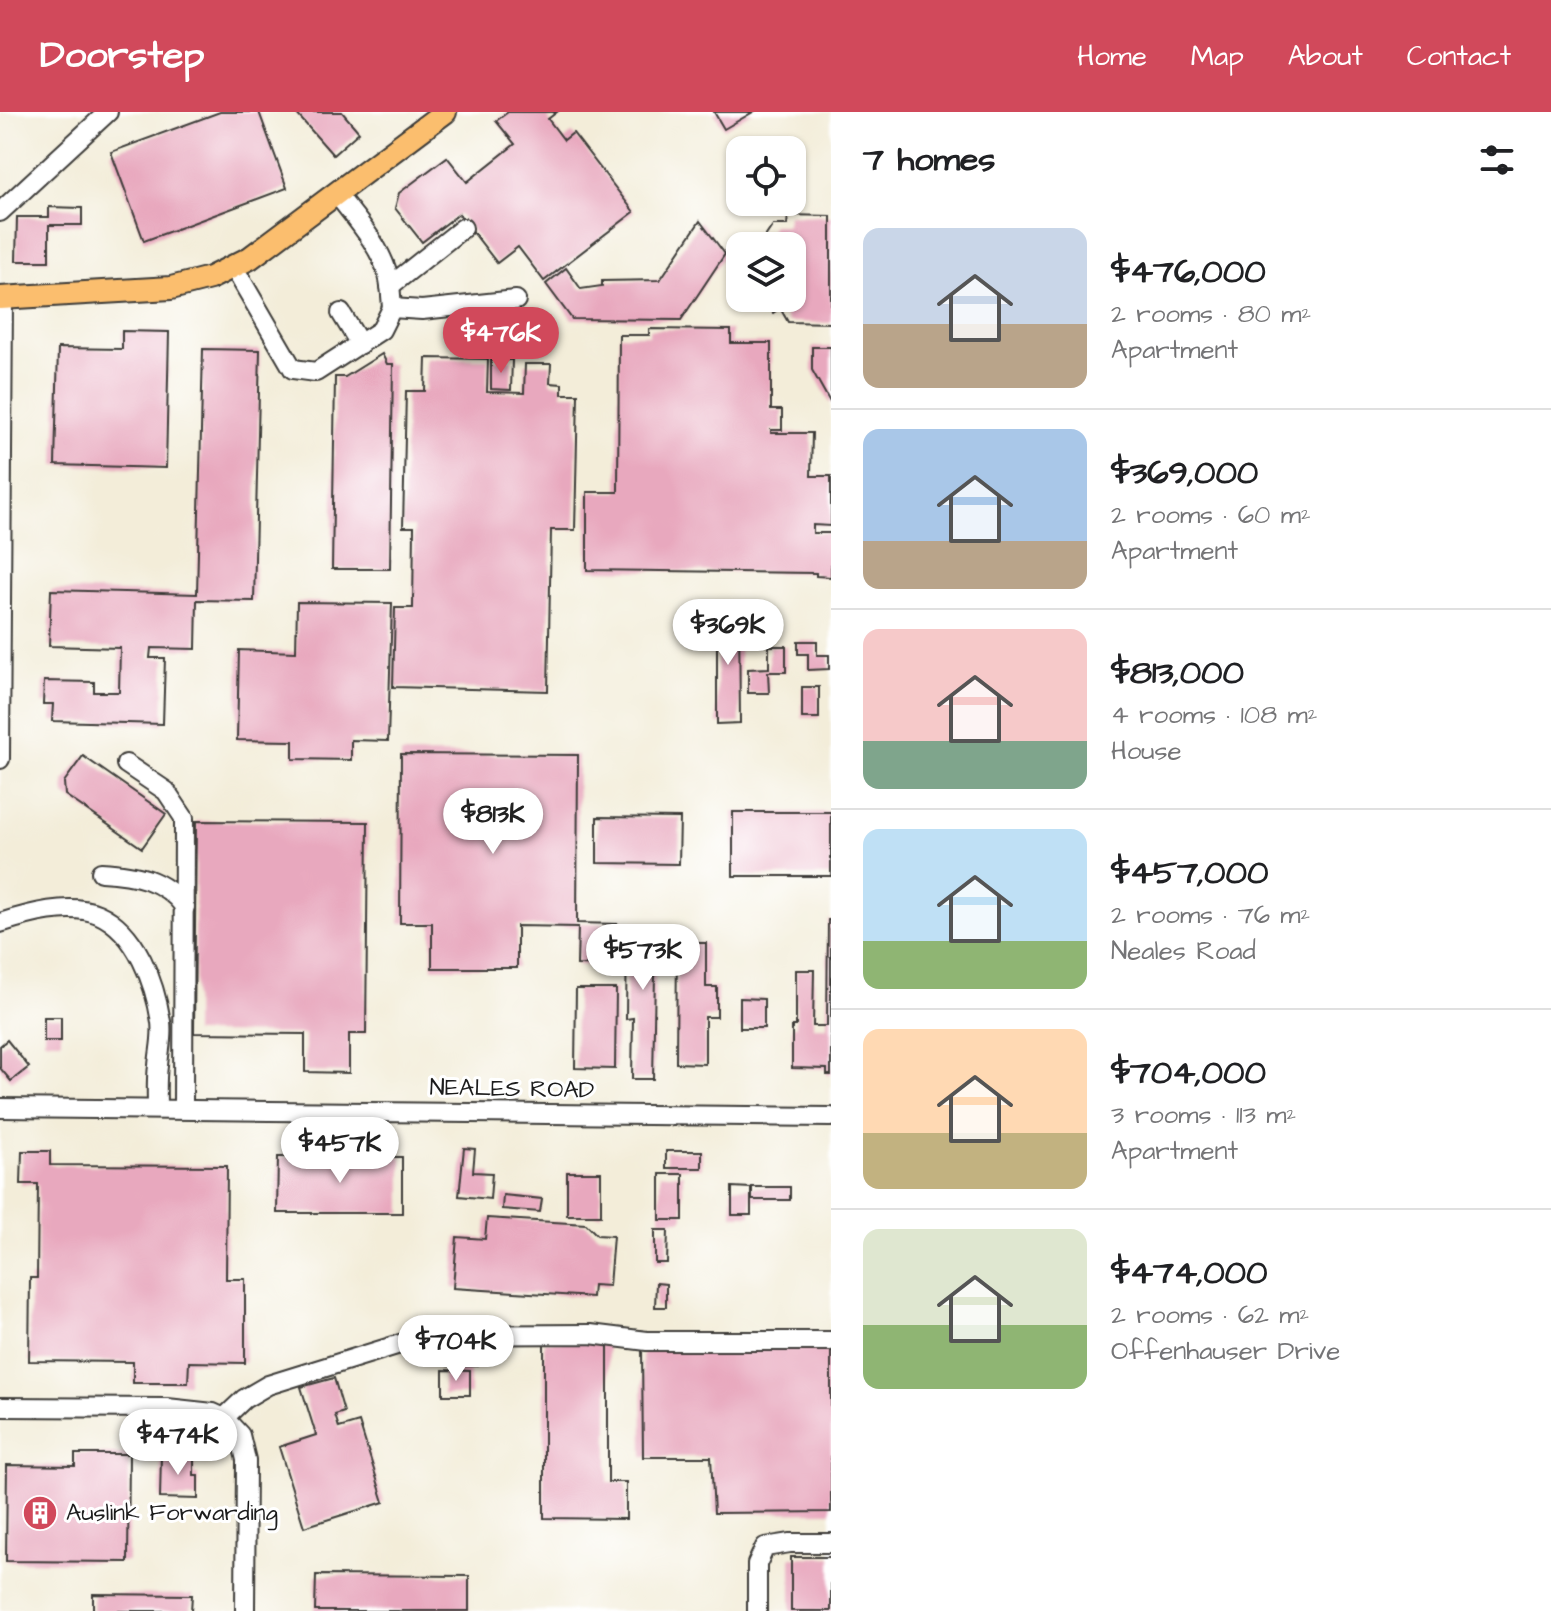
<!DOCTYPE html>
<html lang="en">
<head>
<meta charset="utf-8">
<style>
  body { margin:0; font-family:"Architects Daughter",sans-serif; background:#f2f2f2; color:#202124; height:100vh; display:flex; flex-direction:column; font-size:30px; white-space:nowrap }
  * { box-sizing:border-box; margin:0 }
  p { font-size:26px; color:#757577 }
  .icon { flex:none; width:44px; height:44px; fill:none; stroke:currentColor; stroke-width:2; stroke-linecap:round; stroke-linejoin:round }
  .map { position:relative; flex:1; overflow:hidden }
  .drawer { display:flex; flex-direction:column; background:#fff; width:720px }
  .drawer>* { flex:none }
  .tools { position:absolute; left:726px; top:24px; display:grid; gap:16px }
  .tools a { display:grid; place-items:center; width:80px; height:80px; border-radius:16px; background:#fff; box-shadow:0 2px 6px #0004; font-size:40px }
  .price { position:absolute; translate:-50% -68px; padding:0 18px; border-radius:28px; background:#fff; color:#222; font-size:26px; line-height:52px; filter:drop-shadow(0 2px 4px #0008) }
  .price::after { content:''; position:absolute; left:50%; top:48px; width:24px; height:18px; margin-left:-12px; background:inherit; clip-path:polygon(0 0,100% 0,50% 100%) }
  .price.active { background:#d1495b; color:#fff }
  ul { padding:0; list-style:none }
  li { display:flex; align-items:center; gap:24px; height:200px; padding:0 32px }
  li+li { border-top:2px solid #e0e0e0 }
  li span { display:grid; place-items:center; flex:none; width:224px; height:160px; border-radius:16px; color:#555 }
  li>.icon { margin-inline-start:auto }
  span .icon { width:96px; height:96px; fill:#fffc; stroke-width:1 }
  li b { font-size:34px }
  h2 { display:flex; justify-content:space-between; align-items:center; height:96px; padding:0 32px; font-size:34px }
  header { display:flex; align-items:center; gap:48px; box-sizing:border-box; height:112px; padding:0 40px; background:#d1495b; color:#fff }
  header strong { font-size:38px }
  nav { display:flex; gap:44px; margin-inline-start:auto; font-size:28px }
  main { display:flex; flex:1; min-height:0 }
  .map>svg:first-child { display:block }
</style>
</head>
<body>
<header>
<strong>Doorstep</strong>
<nav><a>Home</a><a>Map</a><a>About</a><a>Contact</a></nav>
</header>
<main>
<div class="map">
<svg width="831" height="1499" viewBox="0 0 831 1499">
  <rect width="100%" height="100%" fill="#fff"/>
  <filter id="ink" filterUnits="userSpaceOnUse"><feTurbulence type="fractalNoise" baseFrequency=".0125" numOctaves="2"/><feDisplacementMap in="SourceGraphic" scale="16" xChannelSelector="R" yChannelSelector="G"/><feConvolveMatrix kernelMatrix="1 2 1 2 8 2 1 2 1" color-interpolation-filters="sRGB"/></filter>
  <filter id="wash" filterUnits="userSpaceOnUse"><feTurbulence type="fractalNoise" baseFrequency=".006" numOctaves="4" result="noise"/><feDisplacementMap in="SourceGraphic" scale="32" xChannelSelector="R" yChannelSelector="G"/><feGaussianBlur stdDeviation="1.8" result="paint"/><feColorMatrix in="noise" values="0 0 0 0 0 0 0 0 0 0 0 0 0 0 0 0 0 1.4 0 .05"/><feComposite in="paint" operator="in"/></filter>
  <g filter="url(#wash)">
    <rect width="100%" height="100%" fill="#f3edd9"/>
    <g id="blocks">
      <g fill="#e8a8be">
        <polygon points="220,0 259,0 287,76 144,129 111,40"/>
        <polygon points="295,0 342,0 359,20 333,43"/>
        <polygon points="508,0 557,0 548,7 564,28 573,21 634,100 544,169 518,135 497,151 459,102 422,130 395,96 399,81 447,45 467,70 515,32 496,9"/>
        <polygon points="714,0 753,0 724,17"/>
        <polygon points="772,30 777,38 759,38"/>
        <polygon points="49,95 82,96 82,113 49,113 49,149 16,149 17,105 49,105"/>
        <polygon points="788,103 831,104 831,211 788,210 780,196 773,201 764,186 792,186 792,134 759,134 773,113 787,113"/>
        <polygon points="700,109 725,142 681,208 572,207 546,172 566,156 581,177 602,174 602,169 660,168"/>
        <polygon points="649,217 731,218 731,231 771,231 771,298 782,298 782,318 771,318 771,321 812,321 811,364 831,364 831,414 813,413 813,421 831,421 831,465 816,464 816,461 587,458 587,380 618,380 619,223 649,223"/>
        <polygon points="122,219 169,220 166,356 55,353 58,236 122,237"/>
        <polygon points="812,235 831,235 831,292 812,258"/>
        <polygon points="203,237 260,238 254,489 197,488 196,537 151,536 150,546 165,546 163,612 52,609 53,592 43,592 44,569 94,570 94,580 119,580 120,536 49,534 51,478 197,482"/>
        <polygon points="382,242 387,252 393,252 390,457 332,457 335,265 345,265"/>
        <polygon points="426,246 488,247 487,280 524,281 525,252 551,252 550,271 562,272 562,282 578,282 575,418 551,418 548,579 393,575 395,496 413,496 414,415 403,415 406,279 425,279"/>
        <polygon points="491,248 512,248 511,278 491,277"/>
        <polygon points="297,490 392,491 388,629 351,628 351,648 293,647 293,629 237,628 239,538 296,540"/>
        <polygon points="717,498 739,498 740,611 717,612"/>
        <polygon points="798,529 817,529 817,543 829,543 829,557 808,558 808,542 798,542"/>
        <polygon points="769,534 786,534 786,560 768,560 769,581 748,581 748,557 769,556"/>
        <rect x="802" y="575" width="17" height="31"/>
        <polygon points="401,642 578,643 577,811 618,812 617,854 577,853 578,815 517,814 517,856 432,856 432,811 400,811"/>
        <polygon points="83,644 166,702 142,736 65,683 64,670"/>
        <rect x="733" y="700" width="98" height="64"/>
        <polygon points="597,705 680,706 679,752 597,751"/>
        <polygon points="196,709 368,710 366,922 349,922 349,961 305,960 305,922 194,921"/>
        <polygon points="828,808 831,808 831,963 827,963 827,957 792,956 792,914 796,914 796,858 814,858 813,914 827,914"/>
        <polygon points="627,814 665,814 665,861 655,861 653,967 632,967 633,906 626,907"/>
        <polygon points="677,831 706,831 706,875 717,875 717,905 705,905 705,952 676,951"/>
        <polygon points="576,877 616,877 615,957 575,956"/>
        <polygon points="740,886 764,887 764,916 740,916"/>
        <rect x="44" y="905" width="17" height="24"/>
        <polygon points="7,928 29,955 11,969 0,956 0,934"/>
        <polygon points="464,1036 475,1037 473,1060 492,1061 490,1087 459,1084"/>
        <polygon points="22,1039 50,1039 50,1053 227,1054 226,1167 245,1167 245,1251 189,1250 188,1271 133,1271 133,1250 29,1249 30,1166 37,1166 38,1072 21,1072"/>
        <rect x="666" y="1039" width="36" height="17"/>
        <polygon points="278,1045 402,1045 402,1101 277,1101"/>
        <rect x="567" y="1060" width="34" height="43"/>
        <rect x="660" y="1062" width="23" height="46"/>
        <polygon points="732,1075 751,1076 751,1103 732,1103"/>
        <rect x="752" y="1075" width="38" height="13"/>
        <polygon points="503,1083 542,1087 540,1100 502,1097"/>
        <polygon points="487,1106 586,1112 597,1123 613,1124 609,1174 593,1173 592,1185 453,1176 457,1125 485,1127"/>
        <polygon points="655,1118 668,1118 667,1151 655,1151"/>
        <polygon points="656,1171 666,1172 666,1195 655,1195"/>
        <polygon points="544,1229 608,1229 608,1370 626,1370 626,1407 544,1406"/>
        <polygon points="831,1234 831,1400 714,1401 711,1345 643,1345 642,1236"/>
        <polygon points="449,1238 478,1239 478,1254 448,1254"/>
        <polygon points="443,1258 470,1259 470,1283 443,1283"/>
        <polygon points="334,1266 344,1300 335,1303 339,1316 359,1310 384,1390 304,1415 279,1335 316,1323 301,1275"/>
        <polygon points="75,1342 129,1342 128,1450 6,1449 7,1353 75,1354"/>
        <polygon points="161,1343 194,1343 194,1363 198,1363 198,1387 160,1386"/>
        <rect x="791" y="1445" width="40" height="54"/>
        <polygon points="316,1463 469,1464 469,1499 315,1499"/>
        <polygon points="93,1482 192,1483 191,1499 93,1499"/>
      </g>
    </g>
  </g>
  <g filter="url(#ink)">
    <use href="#blocks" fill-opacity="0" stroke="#3c3b38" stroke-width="2"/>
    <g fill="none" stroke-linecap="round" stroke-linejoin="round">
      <g stroke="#3c3b38" stroke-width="22">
        <g id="minor">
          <path d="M336 81C355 106 380 133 388 163 391 174 391 185 392 196"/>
          <polyline points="0,100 108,0"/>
          <polyline points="233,154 293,257 316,260 381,218 392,196"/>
          <polyline points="390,174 463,116"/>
          <polyline points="392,196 422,198 516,188"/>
          <polyline points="341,201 360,232"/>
          <polyline points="0,647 3,186"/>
          <polyline points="126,652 166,679 184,706 183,997"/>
          <path d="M101 760C134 762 163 766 185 795"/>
          <path d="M0 811C28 802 70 790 98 802 137 819 155 872 161 910 163 925 159 939 158 954 156 968 157 983 157 997"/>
          <polyline points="0,996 831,1005"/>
          <polyline points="0,1295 167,1296 213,1301 224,1306 240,1323 246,1348 245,1499"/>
          <polyline points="224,1306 244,1287 268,1273 413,1228 439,1223 590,1222 647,1229 831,1229"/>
          <polyline points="757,1499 757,1452 765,1435 790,1431 831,1431"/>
        </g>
      </g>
      <g stroke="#3c3b38" stroke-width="26">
        <polyline id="major" points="0,186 171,176 210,166 250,146 445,0"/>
      </g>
      <use href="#minor" stroke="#fff" stroke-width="18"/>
      <use href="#major" stroke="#fbbe6e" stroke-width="22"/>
    </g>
  </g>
  <defs>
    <g id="building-disc" transform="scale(1.8)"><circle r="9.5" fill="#d1495b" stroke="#fff"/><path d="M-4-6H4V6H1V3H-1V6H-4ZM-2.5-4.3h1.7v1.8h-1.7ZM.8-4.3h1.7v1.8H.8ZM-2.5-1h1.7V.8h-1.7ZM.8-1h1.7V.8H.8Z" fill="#fff"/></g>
  </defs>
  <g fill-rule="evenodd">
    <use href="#building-disc" x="40" y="1401"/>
  </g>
  <g text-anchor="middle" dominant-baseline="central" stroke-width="6" stroke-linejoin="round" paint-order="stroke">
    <g font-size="24" fill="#1c1c1c" stroke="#fff">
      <text transform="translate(512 977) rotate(1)">NEALES ROAD</text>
    </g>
    <g font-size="24" fill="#1c1c1c" stroke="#fff" text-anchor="start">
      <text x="66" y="1401">Auslink Forwarding</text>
    </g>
  </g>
</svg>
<div class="tools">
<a><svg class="icon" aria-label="locate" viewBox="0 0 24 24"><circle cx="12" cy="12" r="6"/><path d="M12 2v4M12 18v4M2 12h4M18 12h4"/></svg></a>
<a><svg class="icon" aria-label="layers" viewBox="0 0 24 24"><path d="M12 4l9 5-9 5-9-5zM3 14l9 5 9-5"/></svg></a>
</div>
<b class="price active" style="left:501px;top:263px">$476K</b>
<b class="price" style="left:728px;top:555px">$369K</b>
<b class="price" style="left:493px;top:744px">$813K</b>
<b class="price" style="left:643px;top:880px">$573K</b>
<b class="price" style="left:340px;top:1073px">$457K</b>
<b class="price" style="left:456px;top:1271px">$704K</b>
<b class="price" style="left:178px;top:1365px">$474K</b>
</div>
<section class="drawer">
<h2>7 homes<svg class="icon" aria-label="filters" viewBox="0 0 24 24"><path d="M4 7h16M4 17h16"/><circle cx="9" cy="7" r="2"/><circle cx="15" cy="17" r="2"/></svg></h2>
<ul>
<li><span style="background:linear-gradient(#c9d6e8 60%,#b9a48a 0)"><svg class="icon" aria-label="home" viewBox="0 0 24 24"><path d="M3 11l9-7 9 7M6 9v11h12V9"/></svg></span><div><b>$476,000</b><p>2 rooms · 80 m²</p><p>Apartment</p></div></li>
<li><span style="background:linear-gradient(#a9c7e8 70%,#b9a48a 0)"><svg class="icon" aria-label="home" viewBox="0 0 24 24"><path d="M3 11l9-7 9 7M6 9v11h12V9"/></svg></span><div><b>$369,000</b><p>2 rooms · 60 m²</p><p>Apartment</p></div></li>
<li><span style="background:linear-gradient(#f6c9c9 70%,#7fa58c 0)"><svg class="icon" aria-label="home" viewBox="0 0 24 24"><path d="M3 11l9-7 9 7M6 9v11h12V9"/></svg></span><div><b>$813,000</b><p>4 rooms · 108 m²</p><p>House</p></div></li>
<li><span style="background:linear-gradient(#bfe0f5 70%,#8fb573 0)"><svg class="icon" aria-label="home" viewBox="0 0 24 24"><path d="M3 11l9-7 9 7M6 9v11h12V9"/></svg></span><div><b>$457,000</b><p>2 rooms · 76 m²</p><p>Neales Road</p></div></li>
<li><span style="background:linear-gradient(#ffd9b3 65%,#c2b280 0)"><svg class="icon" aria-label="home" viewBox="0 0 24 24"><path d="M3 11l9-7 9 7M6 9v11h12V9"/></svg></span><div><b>$704,000</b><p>3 rooms · 113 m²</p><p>Apartment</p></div></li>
<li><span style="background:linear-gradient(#dfe7d0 60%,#8fb573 0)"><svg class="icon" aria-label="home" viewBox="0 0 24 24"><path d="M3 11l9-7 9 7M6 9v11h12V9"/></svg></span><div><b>$474,000</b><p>2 rooms · 62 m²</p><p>Offenhauser Drive</p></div></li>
</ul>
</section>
</main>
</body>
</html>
